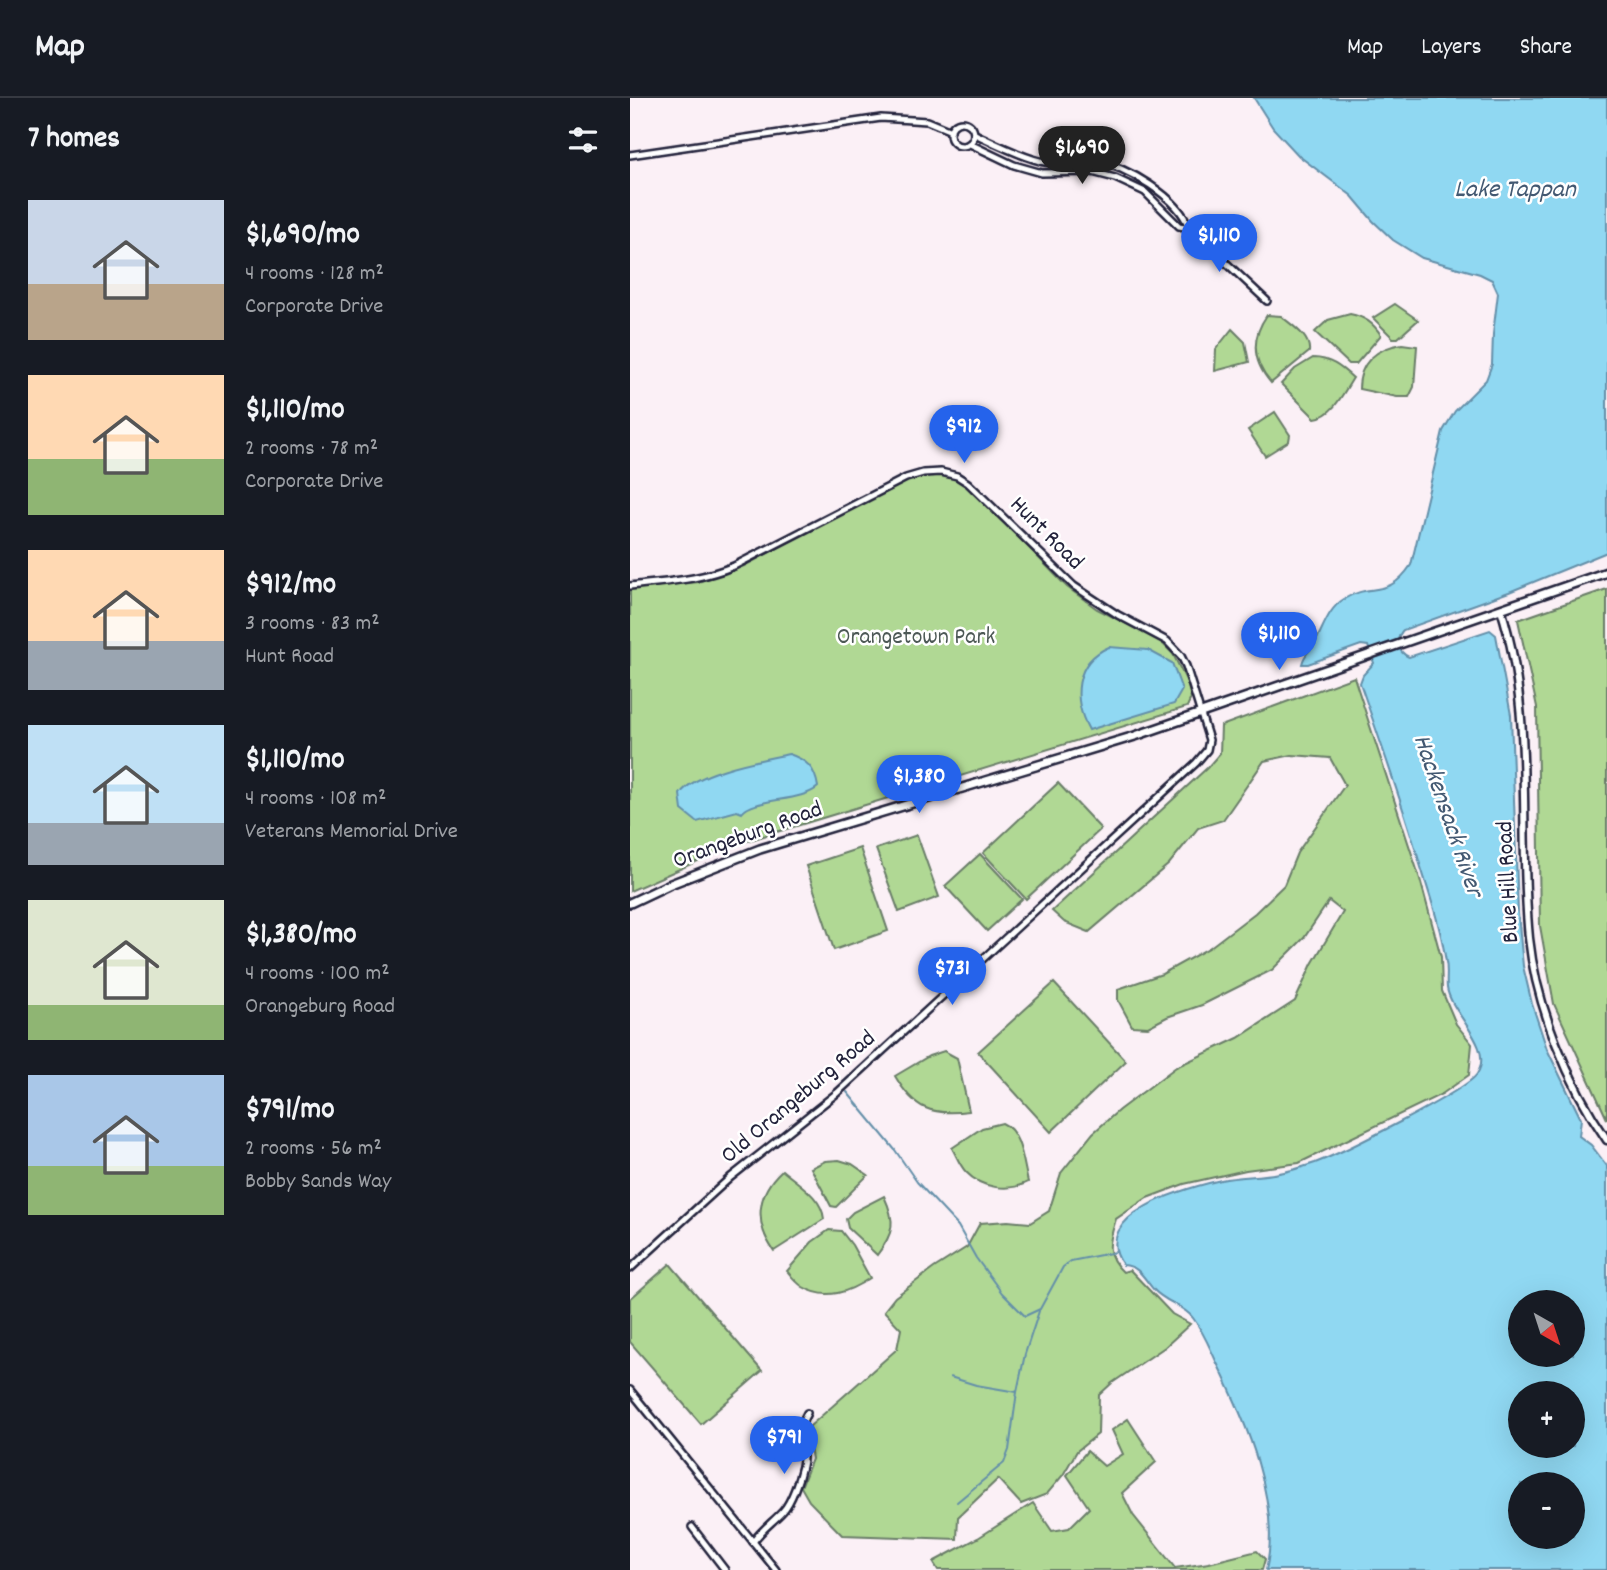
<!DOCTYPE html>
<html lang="en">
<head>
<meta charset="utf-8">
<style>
  body { margin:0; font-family:Dekko,sans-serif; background:#20242c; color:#f1f3f6; height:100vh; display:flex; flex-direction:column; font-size:26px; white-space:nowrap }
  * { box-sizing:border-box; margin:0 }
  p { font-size:23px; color:#9ea1a6 }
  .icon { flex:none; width:38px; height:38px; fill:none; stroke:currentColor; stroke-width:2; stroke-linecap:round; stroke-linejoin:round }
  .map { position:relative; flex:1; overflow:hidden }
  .details { display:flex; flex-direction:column; background:#171b24; width:630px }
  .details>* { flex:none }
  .needle { width:46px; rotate:141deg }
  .tools { position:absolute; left:878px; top:1192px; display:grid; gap:14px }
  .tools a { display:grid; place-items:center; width:77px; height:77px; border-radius:50%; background:#171b24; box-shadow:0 7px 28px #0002; font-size:35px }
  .price { position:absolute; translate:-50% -60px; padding:0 16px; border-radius:24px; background:#2563eb; color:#fff; font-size:23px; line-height:46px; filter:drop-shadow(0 2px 4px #0008) }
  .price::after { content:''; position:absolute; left:50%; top:42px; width:21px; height:16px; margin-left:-10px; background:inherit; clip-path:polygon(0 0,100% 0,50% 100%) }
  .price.active { background:#222; color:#fff }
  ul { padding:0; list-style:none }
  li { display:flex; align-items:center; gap:21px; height:175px; padding:0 28px }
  li span { display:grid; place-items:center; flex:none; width:196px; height:140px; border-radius:0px; color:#555 }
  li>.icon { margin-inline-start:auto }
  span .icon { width:84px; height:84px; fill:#fffc; stroke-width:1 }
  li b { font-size:30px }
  h2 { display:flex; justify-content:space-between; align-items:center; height:84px; padding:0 28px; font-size:30px }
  header { display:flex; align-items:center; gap:42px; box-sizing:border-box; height:98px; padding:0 35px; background:#171b24; border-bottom:2px solid #363941 }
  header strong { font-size:33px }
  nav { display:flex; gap:38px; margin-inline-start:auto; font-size:24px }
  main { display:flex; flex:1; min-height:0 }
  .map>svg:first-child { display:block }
</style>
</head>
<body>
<header>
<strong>Map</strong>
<nav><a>Map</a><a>Layers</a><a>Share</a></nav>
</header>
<main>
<section class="details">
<h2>7 homes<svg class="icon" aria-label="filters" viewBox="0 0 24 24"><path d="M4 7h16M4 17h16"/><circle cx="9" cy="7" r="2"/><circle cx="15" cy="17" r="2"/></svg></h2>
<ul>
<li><span style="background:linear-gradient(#c9d6e8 60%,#b9a48a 0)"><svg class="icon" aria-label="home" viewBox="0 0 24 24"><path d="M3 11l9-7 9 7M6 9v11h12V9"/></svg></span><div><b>$1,690/mo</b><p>4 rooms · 128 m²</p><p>Corporate Drive</p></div></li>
<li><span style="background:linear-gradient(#ffd9b3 60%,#8fb573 0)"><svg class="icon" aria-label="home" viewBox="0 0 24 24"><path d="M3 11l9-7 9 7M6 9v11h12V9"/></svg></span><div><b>$1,110/mo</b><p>2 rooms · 78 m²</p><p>Corporate Drive</p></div></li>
<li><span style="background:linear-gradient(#ffd9b3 65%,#9aa5b1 0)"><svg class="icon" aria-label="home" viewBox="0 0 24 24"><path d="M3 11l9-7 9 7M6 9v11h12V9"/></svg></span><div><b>$912/mo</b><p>3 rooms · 83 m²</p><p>Hunt Road</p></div></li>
<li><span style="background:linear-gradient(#bfe0f5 70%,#9aa5b1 0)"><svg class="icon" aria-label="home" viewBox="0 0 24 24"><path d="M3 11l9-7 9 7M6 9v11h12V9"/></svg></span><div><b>$1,110/mo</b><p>4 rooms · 108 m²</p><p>Veterans Memorial Drive</p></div></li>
<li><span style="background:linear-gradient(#dfe7d0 75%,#8fb573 0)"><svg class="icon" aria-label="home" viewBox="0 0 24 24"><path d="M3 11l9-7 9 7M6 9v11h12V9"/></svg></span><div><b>$1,380/mo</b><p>4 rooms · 100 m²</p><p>Orangeburg Road</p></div></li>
<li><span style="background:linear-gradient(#a9c7e8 65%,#8fb573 0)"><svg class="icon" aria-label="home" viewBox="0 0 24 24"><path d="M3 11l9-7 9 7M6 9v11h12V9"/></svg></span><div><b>$791/mo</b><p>2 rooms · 56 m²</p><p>Bobby Sands Way</p></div></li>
</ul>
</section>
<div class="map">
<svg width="977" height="1472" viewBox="0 0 977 1472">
  <rect width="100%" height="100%" fill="#fbf0f6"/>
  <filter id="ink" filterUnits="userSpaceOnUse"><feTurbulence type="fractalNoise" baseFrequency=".0143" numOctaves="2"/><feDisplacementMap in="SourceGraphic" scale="14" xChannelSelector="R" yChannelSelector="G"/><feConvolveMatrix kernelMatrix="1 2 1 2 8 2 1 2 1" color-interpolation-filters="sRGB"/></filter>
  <g filter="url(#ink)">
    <g fill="#b0d894" stroke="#697d68" stroke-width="2">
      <polygon points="765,206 788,222 768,240 763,240 743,220"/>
      <path d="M720 216C735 219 743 225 751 237L726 266H719L685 234 698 222Z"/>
      <path d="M637 217 651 218C661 227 681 238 679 254L641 285C622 263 621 240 637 217Z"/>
      <polygon points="602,231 615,244 619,264 585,273 586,251"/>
      <path d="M772 246 787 248 784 289 779 299H767L729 291C729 264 747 250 772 246Z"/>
      <path d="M683 260C700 260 711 269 723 280 714 294 703 318 685 320L651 286 665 271Z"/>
      <polygon points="645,314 660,337 659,343 635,358 618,332"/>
      <polygon points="300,378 320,378 339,388 437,489 467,511 529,542 543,556 557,584 561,600 557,609 104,747 0,793 0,491 68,484 114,468 274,383"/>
      <polygon points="977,491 977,1021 924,906 910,828 907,609 888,522"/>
      <path d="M724 579 790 781 811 859 812 893 826 926 842 946 839 977 812 996 669 1065 616 1072 554 1086 517 1100 486 1121C479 1144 474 1156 493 1174L500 1172 542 1216 560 1226 535 1249 482 1285 469 1297 468 1336 447 1353 433 1377 417 1396 391 1406 368 1381 328 1419 327 1441 212 1437 179 1403 171 1389 182 1361 178 1338 180 1328 267 1251 271 1231 254 1213 265 1199 304 1170 337 1149 350 1125 378 1123 400 1125 419 1113 431 1075 463 1035 489 1012 546 969 608 940 665 903 682 866 713 814 699 803 674 840 642 872 572 907 537 919 518 929 502 928 488 902V891L532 876 579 850 625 815 654 787 667 755 715 687 700 660 662 657 634 663 593 722 568 730 539 766 459 834 434 824 422 813 577 670 590 655 591 628Z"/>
      <polygon points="428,685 471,731 396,801 353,755"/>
      <polygon points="287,737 309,799 269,814 246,751"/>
      <polygon points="230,750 258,833 204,852 176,768"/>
      <polygon points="350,756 392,801 357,833 315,788"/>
      <polygon points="424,885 496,963 421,1034 348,954"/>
      <path d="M314 953 327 960 339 1013C301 1018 284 1011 265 978L299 958Z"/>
      <path d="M372 1025C391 1033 393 1064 398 1084 379 1094 352 1091 336 1074 330 1068 326 1057 322 1050L352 1030Z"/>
      <polygon points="209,1062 222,1066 238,1077 206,1109 201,1108 181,1070 195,1063"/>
      <path d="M152 1072C168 1086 192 1099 194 1121L144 1153C124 1125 126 1096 152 1072Z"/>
      <path d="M254 1098C266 1124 264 1135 247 1157L218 1130 216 1121 223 1114Z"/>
      <path d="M199 1132 211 1133 222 1147 240 1180C219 1194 197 1203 173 1189 167 1185 161 1178 157 1173L182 1144Z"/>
      <polygon points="40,1166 132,1273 71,1326 0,1244 0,1201"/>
      <polygon points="498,1321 526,1364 492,1395 503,1417 545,1470 579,1465 627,1453 635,1461 632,1472 308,1472 303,1464 348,1440 403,1405 422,1433 439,1430 459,1410 437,1377 457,1353 474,1368 493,1356 482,1332"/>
    </g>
    <g fill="#90d8f2" stroke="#648fa9" stroke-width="2" fill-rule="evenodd">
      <path d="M624 0H977V454L879 494 773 532C765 541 767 554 779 559L860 532 866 537 881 617 888 815 893 868 902 906 917 951 951 1021 949 1038 961 1047 977 1068V1472H636C652 1406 615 1321 586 1263 579 1248 573 1233 563 1220 554 1208 535 1204 524 1192 514 1181 510 1168 493 1167 457 1116 557 1090 591 1082 610 1078 630 1079 649 1075 661 1073 673 1069 685 1065 709 1056 836 993 847 976 865 949 821 916 817 890 816 881 818 872 816 864 811 830 800 798 790 766 772 705 751 645 730 585L733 577 744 565 738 548 731 547 678 566H672C674 556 682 551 686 543 694 528 699 510 714 501 741 484 758 502 781 467L813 333 825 313 856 282 862 266 863 236 868 195 862 182 850 176 792 160 763 142 743 123 722 98 669 58 643 30ZM891 1204H943V1256H891ZM891 1295H943V1348H891ZM891 1386H943V1438H891Z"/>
      <path d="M479 549 518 552 542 565 552 592 544 606 459 632C442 601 444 564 479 549Z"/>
      <path d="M159 656C177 662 185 670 188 689 172 704 123 700 112 715L107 713 67 724 52 712 50 696C66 673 131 662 159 656Z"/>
    </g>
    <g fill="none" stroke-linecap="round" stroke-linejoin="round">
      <g stroke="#648fa9" stroke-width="2">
        <polyline points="217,994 265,1052 287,1084 328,1128 346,1160 372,1195 395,1218 410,1211 433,1169 441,1163 486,1154"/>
        <polyline points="320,1279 346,1287 387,1294 395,1256 409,1213"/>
        <polyline points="327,1404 374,1365 379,1352 387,1294"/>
      </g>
      <g stroke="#22223b" stroke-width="10">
        <g id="minor">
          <circle cx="332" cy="36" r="12"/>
          <path d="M345 36C366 46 387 57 410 63 428 67 447 62 465 63 495 67 550 100 559 130L637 203"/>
          <polyline points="340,46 384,67 412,75 462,74 485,80 515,94 549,128 559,130"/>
          <polyline points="0,57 251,20 297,23 321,33"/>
          <path d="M0 488C39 483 67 483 104 468L276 380 293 375 311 374 327 378 338 385 444 488 488 517 537 543 551 558 556 568 579 642 577 652 566 665 207 995 101 1079 0 1171"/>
          <polyline points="0,1292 146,1472"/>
          <polyline points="62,1429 95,1472"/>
          <path d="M123 1444C132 1431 143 1424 153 1413 162 1403 169 1381 172 1368 177 1347 163 1340 177 1315"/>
        </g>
      </g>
      <g stroke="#22223b" stroke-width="11">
        <path id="tertiary" d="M871 511C905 618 888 730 899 840 906 907 938 986 977 1042"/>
      </g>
      <g stroke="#22223b" stroke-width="12">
        <polyline id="secondary" points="0,805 38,787 130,751 505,638 977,474"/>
      </g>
      <use href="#minor" stroke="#fff" stroke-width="5"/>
      <use href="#tertiary" stroke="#fff" stroke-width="6"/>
      <use href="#secondary" stroke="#fff" stroke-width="7"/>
    </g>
  </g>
  <g text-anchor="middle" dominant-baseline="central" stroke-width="5" stroke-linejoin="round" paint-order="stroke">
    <g font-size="24" fill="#22223b" stroke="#fff">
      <text transform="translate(416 436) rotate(45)">Hunt Road</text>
      <text transform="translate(118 738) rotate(-20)">Orangeburg Road</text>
      <text transform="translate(879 784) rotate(-93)">Blue Hill Road</text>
      <text transform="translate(169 1000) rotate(-40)">Old Orangeburg Road</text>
    </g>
    <g font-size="24" fill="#4d5956" stroke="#fff">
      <text x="286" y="540">Orangetown Park</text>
    </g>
    <g font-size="26" font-style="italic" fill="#435972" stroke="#fff">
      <text x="885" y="92">Lake Tappan</text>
      <text transform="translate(817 718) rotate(71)">Hackensack River</text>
    </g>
  </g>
</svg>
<div class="tools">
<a><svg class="needle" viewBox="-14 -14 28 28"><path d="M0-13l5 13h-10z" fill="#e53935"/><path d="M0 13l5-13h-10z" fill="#9ea1a6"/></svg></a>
<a>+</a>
<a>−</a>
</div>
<b class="price active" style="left:452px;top:88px">$1,690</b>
<b class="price" style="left:589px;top:176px">$1,110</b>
<b class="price" style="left:334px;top:367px">$912</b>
<b class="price" style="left:649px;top:574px">$1,110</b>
<b class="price" style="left:289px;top:717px">$1,380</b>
<b class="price" style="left:322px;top:909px">$731</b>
<b class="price" style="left:154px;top:1378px">$791</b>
</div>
</main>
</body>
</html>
